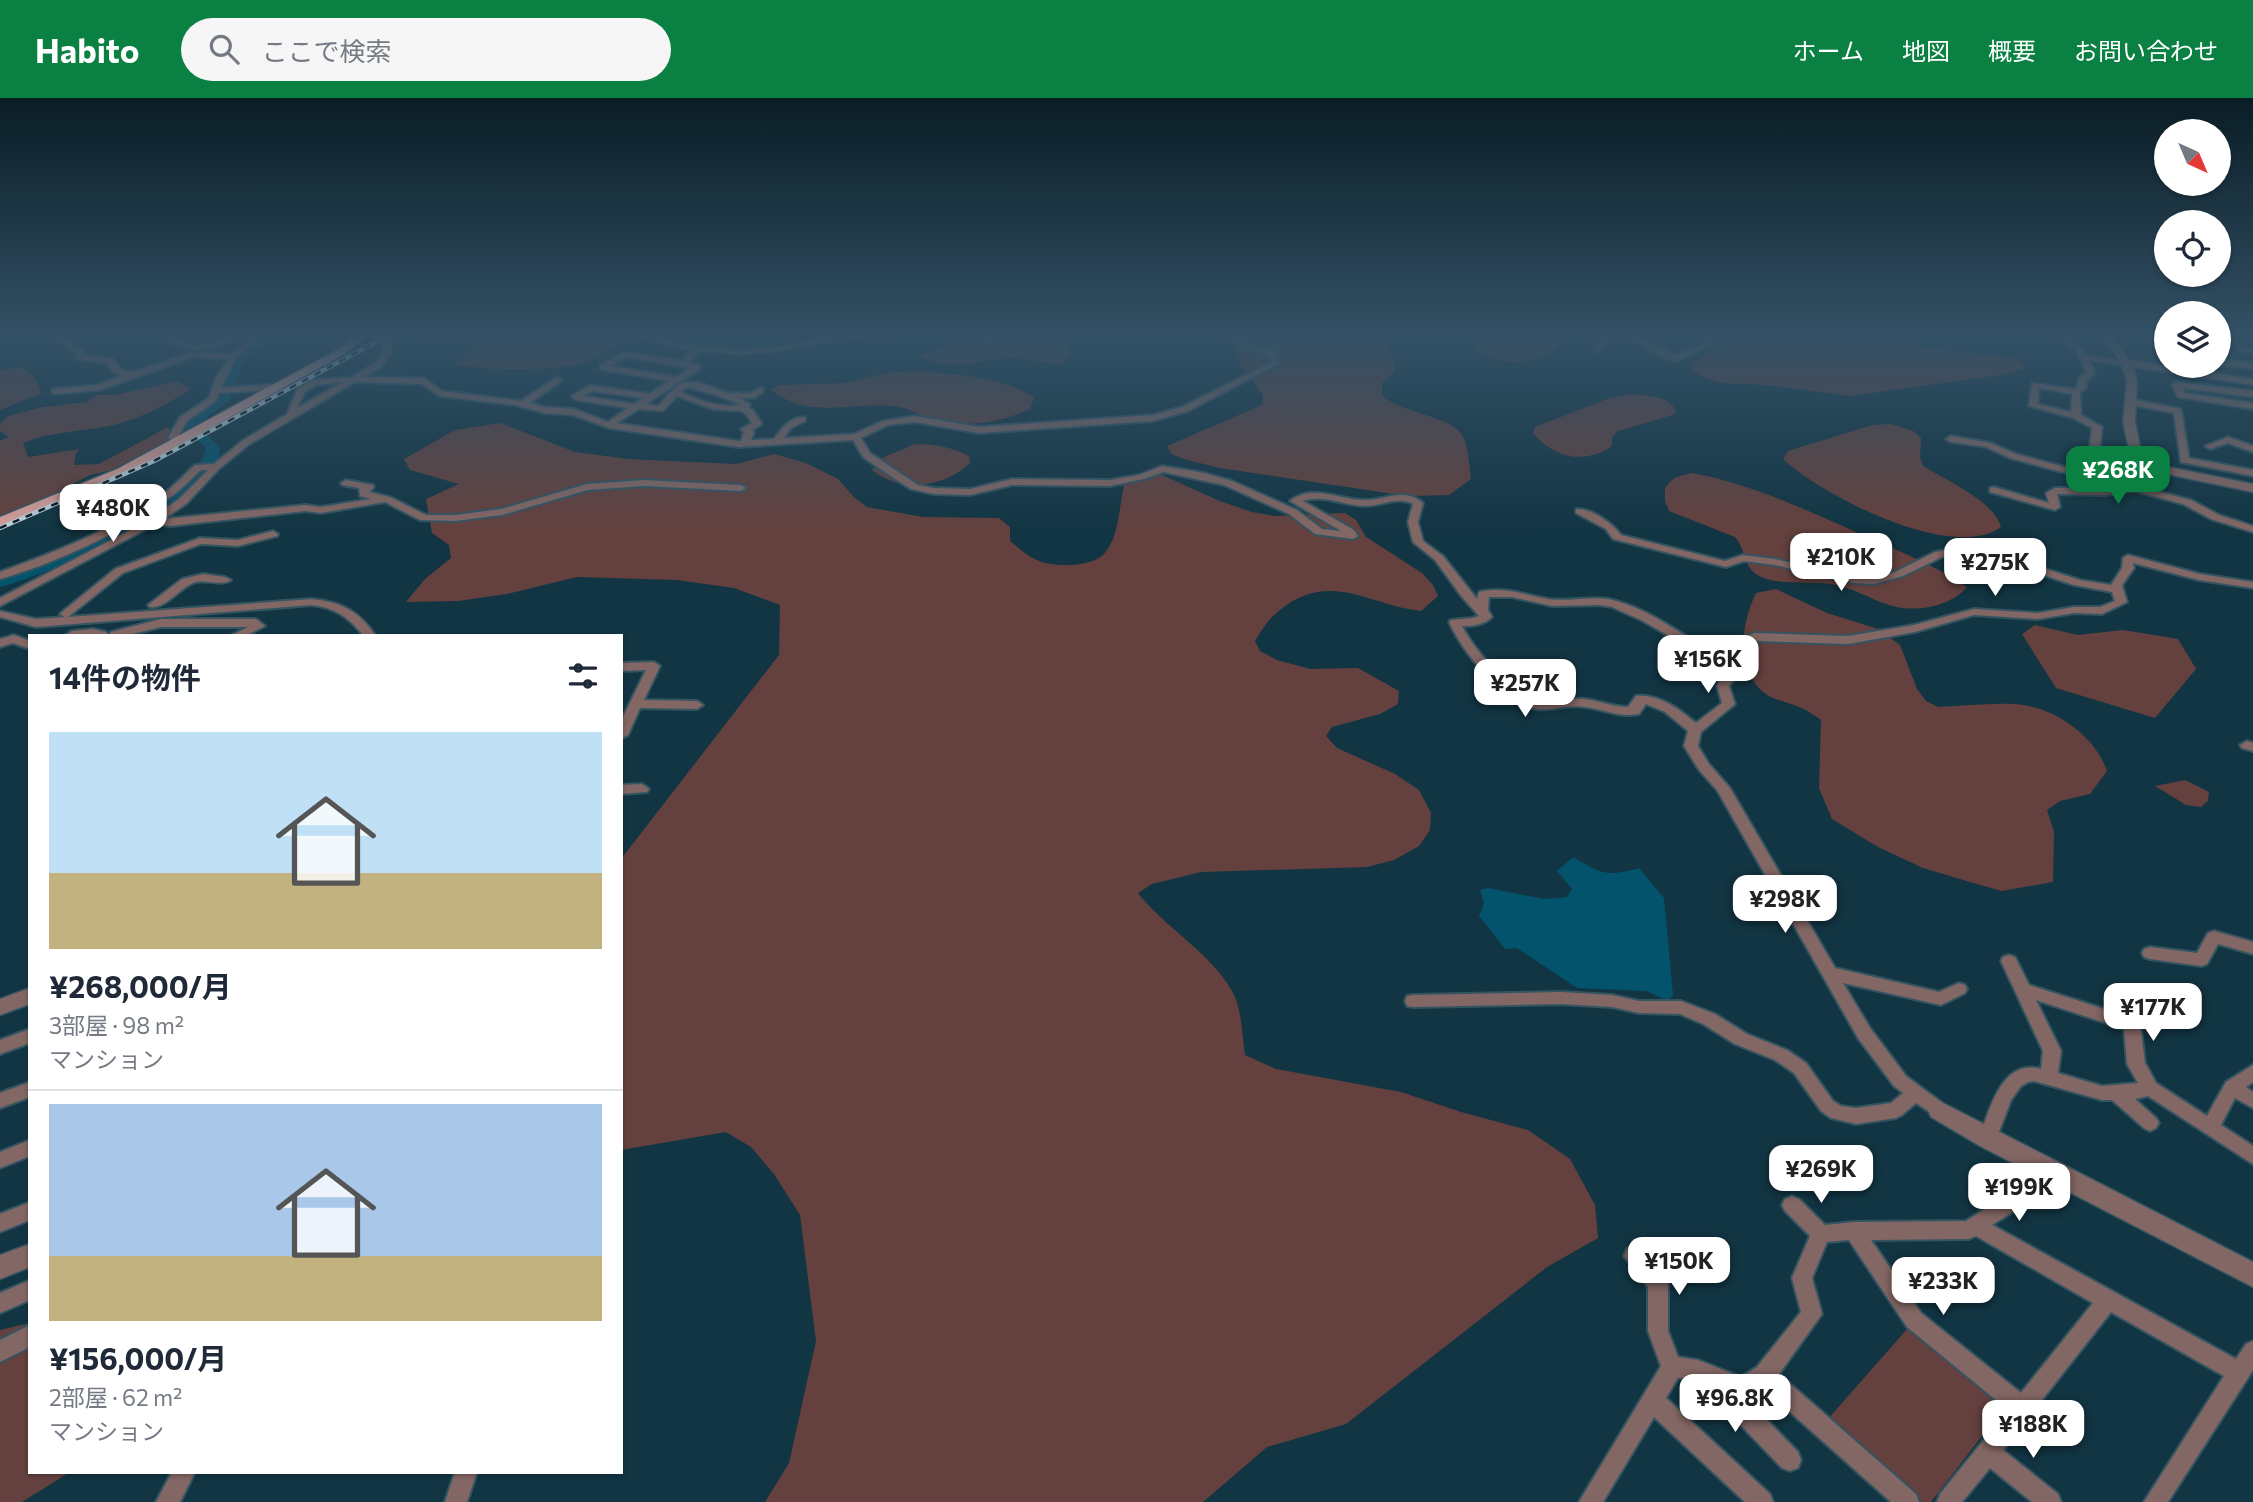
<!DOCTYPE html>
<html lang="ja">
<head>
<meta charset="utf-8">
<style>
  body { margin:0; font-family:Commissioner,"Noto Sans JP",sans-serif; background:#f6f6f7; color:#1f2937; height:100vh; display:flex; flex-direction:column; font-size:26px; white-space:nowrap }
  * { box-sizing:border-box; margin:0 }
  p { font-size:23px; color:#747a83 }
  .icon { flex:none; width:38px; height:38px; fill:none; stroke:currentColor; stroke-width:2; stroke-linecap:round; stroke-linejoin:round }
  .map { position:relative; flex:1; overflow:hidden }
  .drawer { position:absolute; left:28px; top:536px; width:595px; height:840px; display:flex; flex-direction:column; background:#fff; border-radius:0px; box-shadow:0 2px 5px #0004 }
  .drawer>* { flex:none }
  .needle { width:46px; rotate:136deg }
  .tools { position:absolute; left:2154px; top:21px; display:grid; gap:14px }
  .tools a { display:grid; place-items:center; width:77px; height:77px; border-radius:50%; background:#fff; box-shadow:0 2px 5px #0004; font-size:35px }
  .price { position:absolute; translate:-50% -60px; padding:0 16px; border-radius:14px; background:#fff; color:#222; font-size:23px; line-height:46px; filter:drop-shadow(0 2px 4px #0008) }
  .price::after { content:''; position:absolute; left:50%; top:42px; width:21px; height:16px; margin-left:-10px; background:inherit; clip-path:polygon(0 0,100% 0,50% 100%) }
  .price.selected { background:#0b8043; color:#fff }
  ul { padding:0; list-style:none }
  li { display:grid; align-content:center; gap:14px; height:371px; padding:0 21px }
  li+li { border-top:2px solid #e0e1e3 }
  li span { display:grid; place-items:center; height:217px; border-radius:0px; color:#555 }
  li>.icon { margin-inline-start:auto }
  span .icon { width:126px; height:126px; fill:#fffc; stroke-width:1 }
  li b { font-size:30px }
  h2 { display:flex; justify-content:space-between; align-items:center; height:84px; padding:0 21px; font-size:30px }
  header { display:flex; align-items:center; gap:42px; box-sizing:border-box; height:98px; padding:0 35px; background:#0b8043; color:#fff }
  header strong { font-size:33px }
  nav { display:flex; gap:38px; margin-inline-start:auto; font-size:24px }
  .search { width:490px; height:63px; background:#f6f6f7; display:flex; align-items:center; gap:18px; box-sizing:border-box; padding:0 24px; border-radius:38px; color:#747a83; font-size:26px }
  .map>svg:first-child { display:block }
</style>
</head>
<body>
<header>
<strong>Habito</strong>
<div class="search"><svg class="icon" aria-label="search" viewBox="0 0 24 24"><circle cx="10" cy="10" r="6"/><path d="M15 15l6 6"/></svg>ここで検索</div>
<nav><a>ホーム</a><a>地図</a><a>概要</a><a>お問い合わせ</a></nav>
</header>
<div class="map">
<svg width="2253" height="1404" viewBox="0 0 2253 1404">
  <rect width="100%" height="100%" fill="#123543"/>
  <g fill="#64413e">
    <path d="M427 236H612L624 241 622 245C608 252 594 262 578 266 556 273 475 273 454 265L473 252 479 241 425 240Z"/>
    <path d="M1230 236H1394L1389 241C1389 253 1394 261 1395 273L1382 285V298C1401 315 1451 318 1462 337 1469 349 1469 367 1471 381L1449 397 1407 398 1220 370 1187 362 1172 356 1167 348 1262 307 1263 297 1239 265Z"/>
    <path d="M1473 236H1558L1557 250C1530 267 1502 270 1476 251Z"/>
    <polygon points="1740,236 1877,236 1916,248 2019,261 2025,270 2007,276 1849,298 1769,287 1719,285 1694,275 1689,266"/>
    <path d="M997 241 1067 246 1072 257 1061 266C1043 266 1023 259 1006 260 978 262 944 276 920 257L948 247Z"/>
    <polygon points="23,269 33,278 42,295 0,312 0,272"/>
    <path d="M920 273C959 278 1001 277 1034 300L1030 311C998 326 965 330 931 321 919 317 907 309 895 308 854 303 806 323 771 291L781 287 847 285 886 275Z"/>
    <path d="M177 283 191 291C166 307 142 320 113 327 83 334 51 333 23 345L28 359 80 351 76 355 74 367 99 366 168 329 170 332 167 343 112 372 90 377 39 404 0 420V343L9 339 0 333V326L8 318 43 309 86 304 97 297H115Z"/>
    <path d="M1631 296C1645 298 1674 297 1676 316L1618 333 1612 339V348C1584 367 1554 360 1533 335L1535 329 1545 325 1610 300Z"/>
    <path d="M500 325 575 354 629 361 736 366 774 356 806 365 838 381 854 399 867 409 923 419 999 420 1010 429V443C1020 451 1029 460 1042 464 1057 469 1092 469 1104 456 1120 439 1119 404 1125 384L1135 377 1151 372 1220 403 1252 414 1275 418 1345 415 1356 422 1366 439 1422 475 1433 487 1438 498 1421 513C1372 508 1338 477 1291 504 1274 515 1265 525 1255 543L1260 553 1277 562 1310 571 1358 570 1399 593 1398 606 1380 616 1332 629 1326 638 1337 650 1395 676 1419 692 1431 715 1430 732 1419 748 1394 762 1367 769 1201 774 1152 786 1138 795C1165 830 1210 854 1232 893 1242 910 1242 938 1245 957L1276 971 1401 994 1461 1014 1528 1032 1570 1061 1595 1107 1598 1140 1547 1169 1346 1326 1267 1349 1203 1404H765L789 1365 816 1243 800 1117 774 1076 751 1049 726 1034 621 1052V761L779 557 780 507 734 490 677 482 577 479 507 496 458 503 406 504 425 481 451 460 449 447 432 435 426 401 459 386 410 372 404 361 455 332Z"/>
    <path d="M1891 326 1913 333 1921 340 1920 359 1923 368C1946 382 1994 403 2001 429 1953 465 1821 397 1783 361L1788 353 1872 327Z"/>
    <path d="M915 346C936 346 951 349 969 358L970 365C944 390 900 395 872 372L882 360Z"/>
    <path d="M1691 375C1744 384 1798 408 1847 430 1889 450 1929 463 1967 489 1952 507 1921 514 1897 509 1876 505 1857 491 1836 487 1815 482 1774 489 1756 476 1744 468 1745 450 1735 439L1669 413 1665 403V390L1674 380Z"/>
    <path d="M1776 491 1827 515 1878 531 1900 547 1917 591 1926 603 1938 609C1963 608 1989 605 2014 606 2053 608 2095 637 2107 673L2090 696 2060 703 2047 712 2054 734 2053 784 2002 793 1970 784 1923 770 1878 749 1832 721 1819 690 1821 622C1815 618 1809 613 1802 610 1791 605 1776 603 1766 596 1734 573 1741 526 1756 495Z"/>
    <polygon points="2035,527 2078,537 2123,532 2178,541 2196,571 2155,620 2056,590 2022,536"/>
    <polygon points="2185,682 2209,694 2208,703 2201,709 2186,707 2155,688"/>
    <polygon points="30,1225 30,1374 70,1374 22,1404 0,1404 0,1232"/>
    <polygon points="1908,1230 2006,1307 1931,1404 1922,1404 1828,1321"/>
  </g>
  <path fill="#03536d" d="M1573 759C1601 776 1607 779 1639 770L1664 800 1673 897 1668 903 1646 893 1577 890 1517 850 1505 851 1479 818 1484 805 1480 792 1488 790 1544 801 1567 799 1572 791 1557 773Z"/>
  <g fill="none" stroke-linecap="round" stroke-linejoin="round">
    <path fill="#03536d" fill-rule="evenodd" d="M260 236H273L242 266 230 302 196 327 220 349C219 354 220 360 217 365 196 410 49 477 0 489V478C46 461 198 401 206 350L182 327 187 318 219 297C227 263 235 259 260 236Z"/>
    <g stroke="#345461" stroke-width="4">
      <g id="minor">
        <polygon points="56,236 64,236 64,239 85,253 85,257 113,261 122,272 133,274 192,254 231,256 255,236 264,236 236,260 221,290 277,286 281,289 277,292 219,295 216,303 187,323 178,339 183,343 178,346 168,340 180,319 209,300 215,282 228,261 193,259 100,292 55,296 52,295 52,291 96,287 122,278 113,274 107,265 76,261 77,256 57,242"/>
        <path d="M160 236C174 236 182 248 197 247 214 247 228 236 246 236 219 253 184 260 160 236Z"/>
        <path d="M383 236H391L392 254 381 269 364 279 424 280 442 293 521 303 557 279 561 282 560 284 530 305 545 309 574 311 608 324 628 310 576 302 572 299 573 297 591 287 650 296 669 283 603 272 600 271V267L625 254 681 263 691 253 625 236H639L686 247 737 252 774 250 823 240 895 236 891 238 823 244 774 254 737 256 700 253 689 265 700 267V271L646 306 658 308C665 301 673 289 682 285 695 280 719 292 731 296 737 293 743 297 750 295 756 293 756 290 763 290V294L754 300H740L750 306 749 310 753 312 762 326 752 332 754 334 751 342 774 341C782 330 790 319 805 319V323L791 330 784 340 854 336 883 323 915 318 979 329 1153 317 1182 309 1271 264 1269 258 1210 236H1221L1275 254 1280 265 1188 313 1153 323 979 335 915 324 888 327 861 340 870 355 918 387 934 390 970 391 1012 381 1110 382 1139 377 1162 368 1204 375 1232 383 1297 412 1322 431 1341 433 1290 403C1312 385 1340 402 1365 402 1386 402 1405 389 1423 405L1418 424 1423 443 1443 458 1477 501 1479 494C1504 488 1525 497 1548 501 1568 504 1588 498 1608 501 1653 510 1688 544 1729 562L1736 542 1754 535 1848 538 1914 527 1974 511 2038 515 2074 509H2100L2115 503 2112 494 2074 487 2031 473 1953 457 1942 459 1903 478 1874 486 1854 485 1775 467 1744 463 1726 469 1613 441 1606 431 1576 415V411C1592 410 1612 425 1621 437L1725 463 1743 457 1775 461 1854 479 1874 480 1895 474 1935 454 1953 451 2024 465 2004 453 2003 451 2008 448 2033 461 2034 463 2030 466 2080 482 2111 487 2122 470 2123 460 2128 457 2200 476 2253 484V490L2199 482 2133 465 2134 470 2122 487 2127 504 2102 516 2074 515 2038 521 1974 517 1915 534 1848 546 1756 543 1745 547 1736 579 1729 588 1735 606 1701 634 1698 648 1709 666 1730 690 1835 870 1939 894 1959 885 1965 887 1967 891 1965 895 1941 907 1843 885 1870 930 1906 978 1945 1007 1948 1012 1945 1017 1939 1020 1916 1005 1902 1017 1896 1020 1856 1026 1831 1020 1821 1013 1794 975 1775 962 1735 946 1703 926 1680 916 1639 915 1612 909 1560 906 1413 909 1407 908 1405 903 1407 898 1413 897 1560 894 1612 897 1639 903H1681L1715 916 1747 936 1787 952 1806 965 1833 1003 1841 1008 1856 1010 1891 1005 1903 995 1894 988 1858 940 1717 692 1699 672 1684 648 1688 633 1665 614 1646 606 1639 616C1620 620 1603 611 1585 609 1568 606 1552 613 1536 611 1503 605 1462 553 1449 524L1451 522 1472 520 1479 518 1462 499 1435 462 1413 444 1408 424 1413 406C1397 397 1380 409 1363 408 1343 407 1323 396 1303 403L1354 432 1358 438 1353 441 1315 436 1289 416 1224 387 1163 374 1144 381 1110 388 1012 387 970 397 934 396 911 391 895 381 863 359 853 342 738 349 609 330 573 317 545 315 515 307 440 298 422 286 355 284 248 347 219 371 187 405 164 421 305 407 321 409 371 401 360 398 359 390 342 387 341 385 346 382 373 387 374 389 369 394 390 399 426 417H455L501 411 587 386 644 382 741 387 746 390 741 393 644 388 588 392 502 417 455 423 420 422 385 404 321 415 305 413 170 428 156 426 0 508V500L144 425 179 401 208 372H201C191 381 183 390 172 398 125 433 57 465 0 481V474C57 453 118 430 167 393 177 385 185 376 195 367L214 366 242 343 287 316 298 290 314 282 352 279 375 265 384 254ZM626 259 683 269 690 270 676 279 611 268ZM343 284 297 310 305 294 316 287ZM687 289 713 296 741 307C721 310 699 303 681 294ZM592 293 643 300 634 306 584 298ZM677 298 712 311 741 313 746 316 752 325 741 331 744 334 741 343H738L617 325 639 311 663 313ZM1489 499H1512L1552 508 1600 507 1612 509 1641 522 1726 570 1717 588 1722 605 1696 625C1679 611 1658 595 1636 598L1628 609C1613 609 1600 603 1585 601 1569 599 1553 607 1537 603 1512 597 1473 550 1462 528 1473 528 1484 527 1492 519L1488 512Z"/>
        <polygon points="1005,236 1022,236 984,244 980,242"/>
        <polygon points="1608,236 1617,236 1600,253 1594,253 1594,249"/>
        <polygon points="1624,236 1634,236 1675,257 1708,244 1700,236 1709,236 1718,245 1676,263 1666,261"/>
        <path d="M2051 236C2064 236 2080 245 2086 257L2130 265 2126 268 2089 262 2095 275 2086 284 2087 289 2080 295 2081 317 2102 329 2097 378 2191 402 2219 417 2253 428V434L2211 421 2183 406 2134 393 2105 397 2057 396 2060 409 2055 412 1990 394V390L1994 389 2049 405 2046 395 2055 390 2118 389 2010 360 1986 349 1951 344 1946 341 1951 338 1991 345 2016 356 2087 375 2092 330 2073 320 2029 308 2032 285 2074 291 2078 288V281L2086 274 2076 252ZM2039 290 2072 296 2071 314 2038 306Z"/>
        <polygon points="2145,236 2153,236 2166,251 2166,257 2163,257"/>
        <polygon points="2239,249 2253,251 2253,255 2239,253"/>
        <polygon points="2219,261 2253,265 2253,271 2219,267"/>
        <polygon points="2176,284 2253,293 2253,299 2182,290 2185,295 2253,305 2253,311 2178,299 2172,287"/>
        <polygon points="2131,301 2181,311 2189,360 2253,372 2253,378 2181,364 2174,315 2128,306 2127,304"/>
        <polygon points="2228,339 2253,348 2253,354 2228,345 2210,351 2205,348"/>
        <path d="M273 433 278 436 277 438 238 448 201 446 123 475 68 519 312 501C341 504 359 513 375 537H363C348 519 336 510 312 507L36 529 0 519V513L36 521 65 519 60 516 62 514 115 471 200 440 238 442Z"/>
        <path d="M203 476 225 479 231 482C221 489 205 480 193 485 179 491 165 511 150 509L148 507 182 481Z"/>
        <polygon points="161,521 256,521 265,528 247,537 232,537 248,529 161,529 128,537 109,537 111,534"/>
        <polygon points="93,531 106,534 108,537 66,537 72,533"/>
        <polygon points="14,537 30,543 30,551 13,545 0,549 0,541"/>
        <polygon points="654,564 660,568 644,602 697,603 703,607 697,611 640,610 628,637 621,641 621,623 646,572 621,573 621,565"/>
        <polygon points="2247,643 2253,645 2253,653 2242,650 2240,647"/>
        <polygon points="642,686 649,691 647,694 621,696 621,687"/>
        <polygon points="2214,833 2253,844 2253,856 2218,846 2207,866 2201,868 2150,861 2144,859 2142,855 2144,851 2150,849 2197,855 2208,835"/>
        <path d="M2009 857 2015 859 2029 887 2123 917 2122 908 2124 903 2130 902 2136 903 2138 908 2145 965 2156 985 2207 1018 2226 984 2253 967V984L2246 989 2253 994V1010L2235 1000 2221 1027 2253 1048V1066L2148 998 2135 1001 2156 1020 2159 1025 2156 1030 2150 1033 2144 1030 2112 1002H2102L2034 983 2028 984 2021 988 2011 1002 1994 1047 1988 1049 1982 1047 1979 1041C1989 1014 2001 960 2041 971L2043 953 2001 863 2003 859ZM2036 902 2124 931 2127 966 2138 985 2102 988 2058 975 2061 953Z"/>
        <polygon points="30,931 30,945 0,956 0,942"/>
        <polygon points="30,984 30,999 0,1010 0,995"/>
        <polygon points="30,1042 30,1058 0,1070 0,1054"/>
        <path d="M2039 1059 2046 1061 2048 1067 2033 1101 1992 1127 2236 1261 2246 1246 2253 1243V1272L2168 1404H2144L2224 1278 2111 1214 2034 1312 2032 1319 2003 1352 2058 1396 2061 1404H2032L1990 1370 1962 1404H1937L1940 1396 2008 1312 1907 1229 1849 1142 1827 1144 1812 1180 1822 1216 1779 1276 1916 1396 1919 1404H1891L1763 1290 1751 1297 1750 1304 1798 1354 1801 1362 1798 1370 1790 1373 1782 1370 1730 1316 1727 1308 1730 1296 1698 1284 1681 1280H1678L1666 1300 1770 1396 1773 1404H1745L1654 1319 1603 1404H1579L1661 1268 1648 1233V1189L1624 1158 1627 1151 1634 1149C1647 1154 1662 1173 1668 1186V1233L1678 1259 1698 1262 1741 1279 1757 1269 1801 1214 1792 1180 1810 1138 1785 1113 1782 1107 1785 1101 1792 1098 1799 1101 1825 1127 1854 1124 1966 1123 2019 1089 2032 1061ZM1976 1138 2093 1205 2021 1295 1921 1215 1871 1142 1969 1141Z"/>
        <polygon points="30,1104 30,1122 0,1134 0,1116"/>
        <polygon points="30,1182 30,1202 0,1215 0,1195"/>
        <polygon points="30,1227 30,1249 0,1264 0,1242"/>
        <polygon points="172,1374 195,1374 180,1404 156,1404"/>
        <polygon points="455,1374 477,1374 467,1404 445,1404"/>
      </g>
    </g>
    <g stroke="#345461" stroke-width="3">
      <g id="tertiary">
        <polygon points="2101,236 2111,236 2129,262 2253,281 2253,287 2133,269 2137,283 2135,324 2143,364 2253,386 2253,394 2133,369 2123,324 2127,283 2121,265"/>
        <polygon points="30,890 30,906 0,917 0,901"/>
        <polygon points="1939,1003 2253,1164 2253,1189 1980,1048 1931,1019 1928,1012 1931,1005"/>
        <polygon points="30,1146 30,1169 0,1181 0,1157"/>
      </g>
    </g>
    <g stroke="#345461" stroke-width="3">
      <polygon id="primary" points="360,236 371,236 343,257 125,377 0,428 0,419 117,371 335,253"/>
    </g>
    <use href="#minor" fill="#836764" fill-rule="evenodd"/>
    <use href="#tertiary" fill="#836764" fill-rule="evenodd"/>
    <use href="#primary" fill="#d59d97" fill-rule="evenodd"/>
    <g stroke="#bdd0d8" stroke-width="4.5">
      <polyline id="rail" points="0,430 154,363 391,236"/>
    </g>
    <use href="#rail" stroke="#0c1a20" stroke-width="2.5" stroke-dasharray="7" stroke-linecap="butt"/>
  </g>
  <linearGradient id="sky" x2="0" y2="1"><stop stop-color="#0a1d25"/><stop offset="0.55" stop-color="#335166"/><stop offset="1" stop-color="#335166" stop-opacity="0"/></linearGradient>
  <rect width="2253" height="432" fill="url(#sky)"/>
</svg>
<div class="tools">
<a><svg class="needle" viewBox="-14 -14 28 28"><path d="M0-13l5 13h-10z" fill="#e53935"/><path d="M0 13l5-13h-10z" fill="#747a83"/></svg></a>
<a><svg class="icon" aria-label="locate" viewBox="0 0 24 24"><circle cx="12" cy="12" r="6"/><path d="M12 2v4M12 18v4M2 12h4M18 12h4"/></svg></a>
<a><svg class="icon" aria-label="layers" viewBox="0 0 24 24"><path d="M12 4l9 5-9 5-9-5zM3 14l9 5 9-5"/></svg></a>
</div>
<b class="price selected" style="left:2118px;top:408px">¥268K</b>
<b class="price" style="left:113px;top:446px">¥480K</b>
<b class="price" style="left:1841px;top:495px">¥210K</b>
<b class="price" style="left:1995px;top:500px">¥275K</b>
<b class="price" style="left:1708px;top:597px">¥156K</b>
<b class="price" style="left:1525px;top:621px">¥257K</b>
<b class="price" style="left:1785px;top:837px">¥298K</b>
<b class="price" style="left:2153px;top:945px">¥177K</b>
<b class="price" style="left:1821px;top:1107px">¥269K</b>
<b class="price" style="left:2019px;top:1125px">¥199K</b>
<b class="price" style="left:1679px;top:1199px">¥150K</b>
<b class="price" style="left:1943px;top:1219px">¥233K</b>
<b class="price" style="left:1735px;top:1336px">¥96.8K</b>
<b class="price" style="left:2033px;top:1362px">¥188K</b>
<section class="drawer">
<h2>14件の物件<svg class="icon" aria-label="filters" viewBox="0 0 24 24"><path d="M4 7h16M4 17h16"/><circle cx="9" cy="7" r="2"/><circle cx="15" cy="17" r="2"/></svg></h2>
<ul>
<li><span style="background:linear-gradient(#bfe0f5 65%,#c2b280 0)"><svg class="icon" aria-label="home" viewBox="0 0 24 24"><path d="M3 11l9-7 9 7M6 9v11h12V9"/></svg></span><div><b>¥268,000/月</b><p>3部屋 · 98 m²</p><p>マンション</p></div></li>
<li><span style="background:linear-gradient(#a9c7e8 70%,#c2b280 0)"><svg class="icon" aria-label="home" viewBox="0 0 24 24"><path d="M3 11l9-7 9 7M6 9v11h12V9"/></svg></span><div><b>¥156,000/月</b><p>2部屋 · 62 m²</p><p>マンション</p></div></li>
</ul>
</section>
</div>
</body>
</html>
